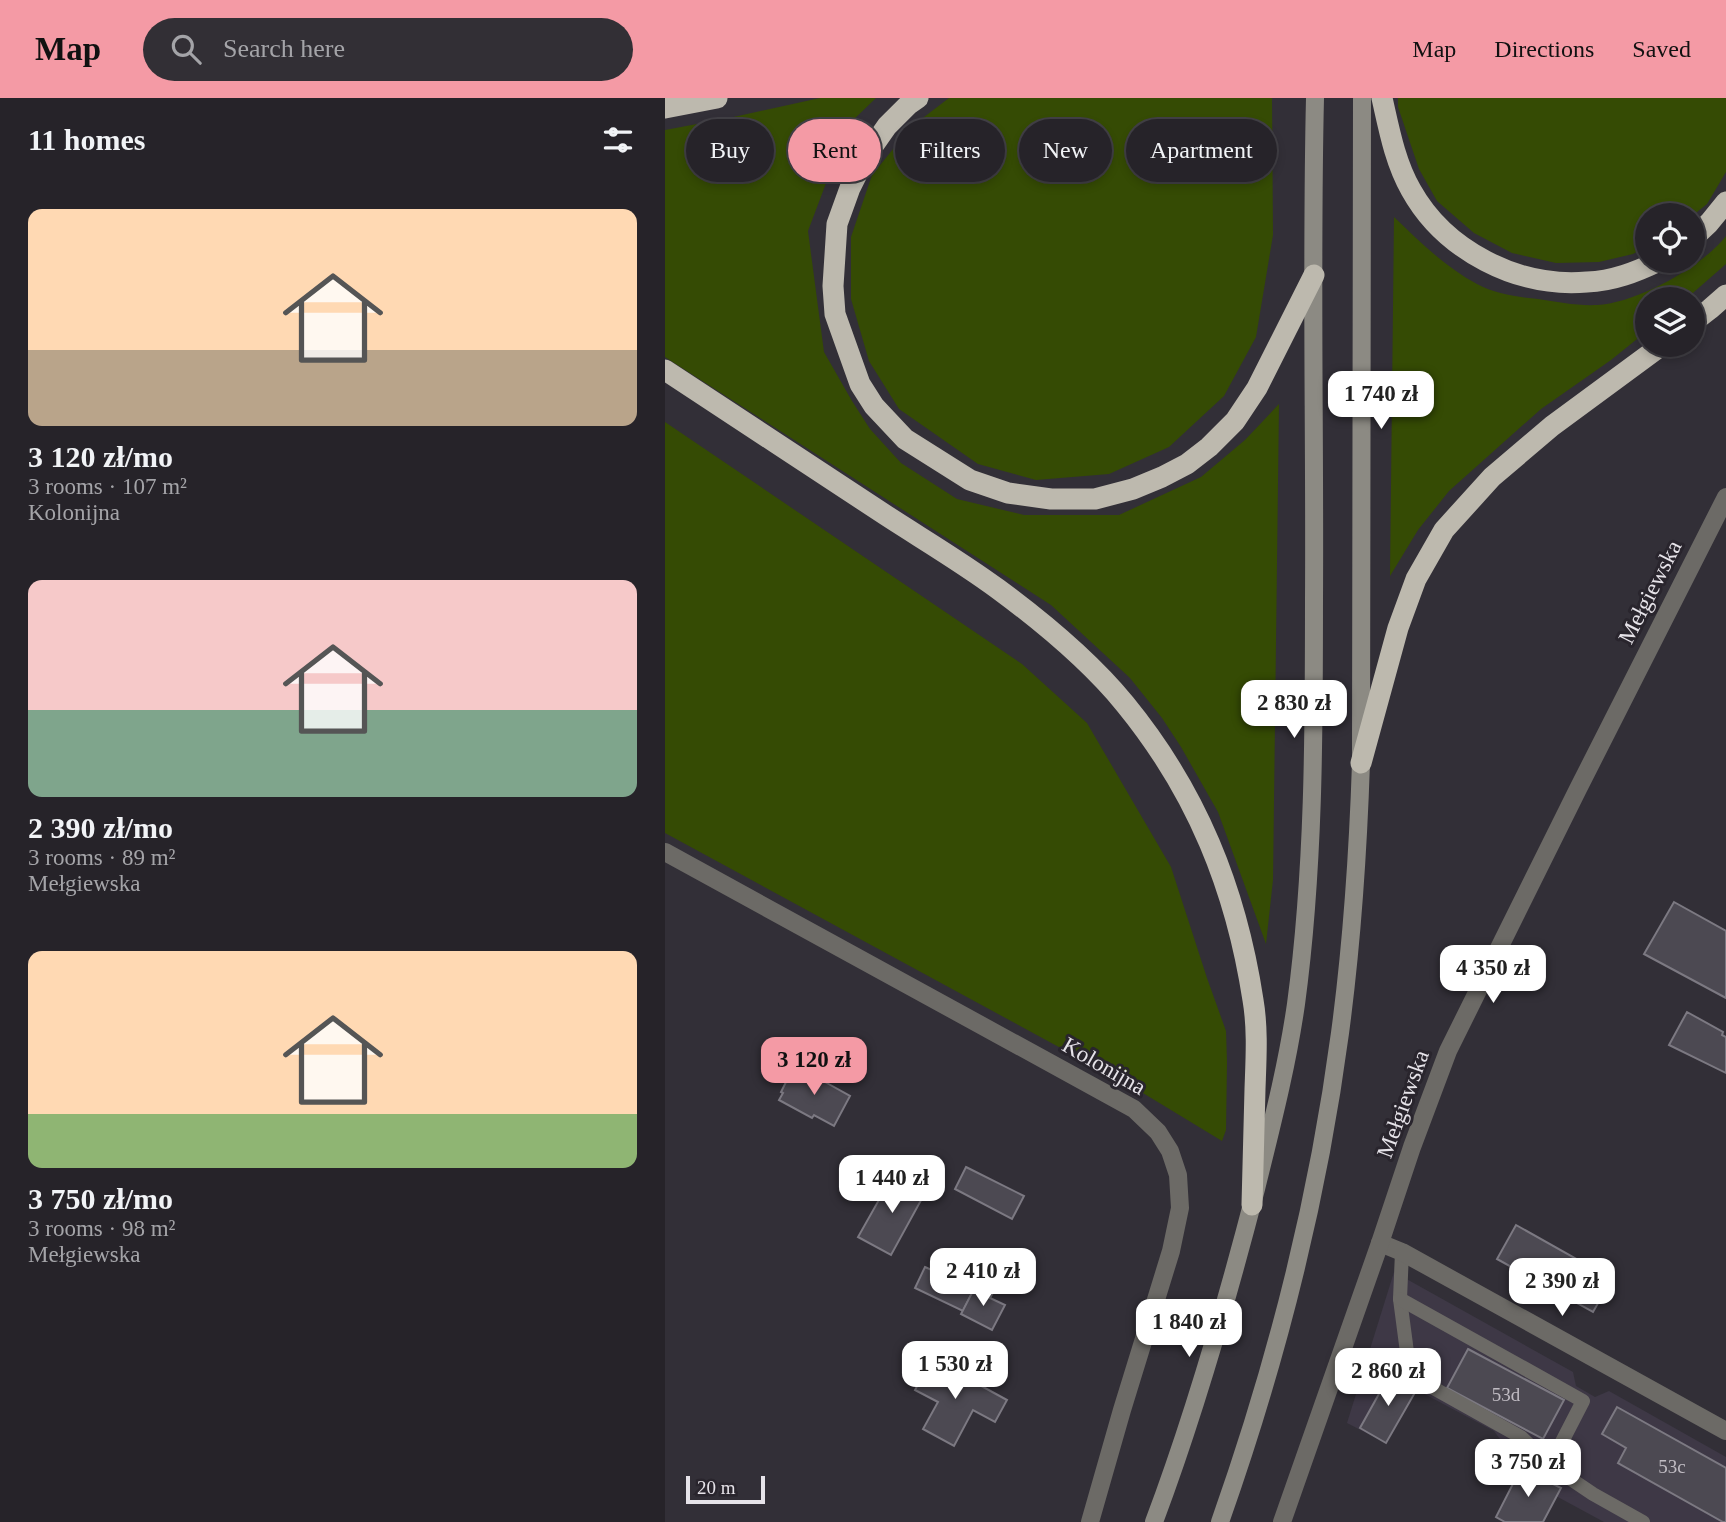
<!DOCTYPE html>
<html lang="en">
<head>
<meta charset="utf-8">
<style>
  body { margin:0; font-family:Georgia,serif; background:#322f35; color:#f1f3f6; height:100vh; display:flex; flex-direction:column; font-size:26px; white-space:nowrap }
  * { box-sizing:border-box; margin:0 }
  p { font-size:23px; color:#a4a4a8 }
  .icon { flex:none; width:38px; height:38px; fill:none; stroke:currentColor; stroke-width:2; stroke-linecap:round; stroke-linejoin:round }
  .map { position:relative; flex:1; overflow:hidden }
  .details { display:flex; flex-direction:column; background:#262329; width:665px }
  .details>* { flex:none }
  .banner { position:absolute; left:21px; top:21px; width:665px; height:63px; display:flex; gap:14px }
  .fabs { position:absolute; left:970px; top:105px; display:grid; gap:14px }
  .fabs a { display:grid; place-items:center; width:70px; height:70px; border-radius:50%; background:#262329; box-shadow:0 4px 10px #0003,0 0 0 2px #424046; font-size:35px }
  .scale { position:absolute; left:21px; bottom:18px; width:79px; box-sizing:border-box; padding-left:7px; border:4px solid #e6e3e9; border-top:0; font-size:19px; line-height:24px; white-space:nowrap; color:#e6e3e9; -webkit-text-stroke:5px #29252d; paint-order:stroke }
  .price { position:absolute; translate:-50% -60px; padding:0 16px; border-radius:14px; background:#fff; color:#222; font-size:23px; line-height:46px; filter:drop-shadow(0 2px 4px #0008) }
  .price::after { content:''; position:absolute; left:50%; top:42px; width:21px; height:16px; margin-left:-10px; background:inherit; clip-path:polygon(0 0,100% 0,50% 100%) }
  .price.current { background:#f49aa5; color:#111 }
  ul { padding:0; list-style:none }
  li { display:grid; align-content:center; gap:14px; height:371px; padding:0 28px }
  li span { display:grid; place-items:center; height:217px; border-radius:14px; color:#555 }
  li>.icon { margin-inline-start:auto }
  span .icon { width:126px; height:126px; fill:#fffc; stroke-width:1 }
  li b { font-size:30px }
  h2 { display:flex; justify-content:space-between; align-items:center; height:84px; padding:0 28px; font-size:30px }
  .pill { padding:0 24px; border-radius:32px; background:#262329; box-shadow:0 4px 10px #0003,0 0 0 2px #424046; font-size:24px; line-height:63px }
  .pill.current { background:#f49aa5; color:#111 }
  header { display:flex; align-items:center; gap:42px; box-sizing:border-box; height:98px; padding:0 35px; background:#f49aa5; color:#111 }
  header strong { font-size:33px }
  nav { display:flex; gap:38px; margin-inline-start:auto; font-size:24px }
  .search { width:490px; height:63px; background:#322f35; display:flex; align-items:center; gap:18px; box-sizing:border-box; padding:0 24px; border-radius:38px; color:#a4a4a8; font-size:26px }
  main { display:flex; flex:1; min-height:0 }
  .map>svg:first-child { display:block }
</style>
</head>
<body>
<header>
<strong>Map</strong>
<div class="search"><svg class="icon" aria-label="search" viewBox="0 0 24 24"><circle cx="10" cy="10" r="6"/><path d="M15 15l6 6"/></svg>Search here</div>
<nav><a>Map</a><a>Directions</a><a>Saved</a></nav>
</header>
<main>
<section class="details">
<h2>11 homes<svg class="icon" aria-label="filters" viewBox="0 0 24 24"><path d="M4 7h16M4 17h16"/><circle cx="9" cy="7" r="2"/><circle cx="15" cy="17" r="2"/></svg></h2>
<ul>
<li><span style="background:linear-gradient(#ffd9b3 65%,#b9a48a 0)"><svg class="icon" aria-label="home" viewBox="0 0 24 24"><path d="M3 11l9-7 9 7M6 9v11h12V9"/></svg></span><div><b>3 120 zł/mo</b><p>3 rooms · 107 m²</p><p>Kolonijna</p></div></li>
<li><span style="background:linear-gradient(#f6c9c9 60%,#7fa58c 0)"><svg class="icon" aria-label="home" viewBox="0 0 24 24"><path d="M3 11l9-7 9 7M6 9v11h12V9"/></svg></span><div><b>2 390 zł/mo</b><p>3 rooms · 89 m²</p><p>Mełgiewska</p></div></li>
<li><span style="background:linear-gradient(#ffd9b3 75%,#8fb573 0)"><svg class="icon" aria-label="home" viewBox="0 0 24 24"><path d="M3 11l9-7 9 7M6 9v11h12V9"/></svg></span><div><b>3 750 zł/mo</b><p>3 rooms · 98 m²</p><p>Mełgiewska</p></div></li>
</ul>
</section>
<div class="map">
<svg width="1061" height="1424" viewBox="0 0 1061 1424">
  <rect width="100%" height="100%" fill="#322f37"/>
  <polygon fill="#3e3846" points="729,1174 908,1274 911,1288 930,1299 944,1293 1061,1359 1061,1424 939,1424 891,1398 856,1370 829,1333 752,1292 721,1345 682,1325"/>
  <g fill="#354b04">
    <polygon points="155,0 211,0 183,27 143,133 159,254 187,303 205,331 236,365 292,401 359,417 454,417 536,379 580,342 614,306 608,782 601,846 553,714 516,649 497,620 465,580 386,507 0,259 0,32 64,20"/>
    <polygon points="284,0 607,0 608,137 591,239 559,298 504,349 444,376 371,382 313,366 234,311 204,263 186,201 186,139 207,77 246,29"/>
    <polygon points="733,0 1061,0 1061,74 1042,106 1027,118 982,117 982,148 968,156 934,164 891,165 847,155 809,135 772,103 754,71 733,9"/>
    <path d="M729 119C754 143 780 169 812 186 830 196 853 199 873 201 892 204 913 208 932 207 972 205 1037 169 1061 138V166L1021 201H982V233L946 262 876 311 784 393 753 432 725 478Z"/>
    <polygon points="0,324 357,566 422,625 506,769 542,880 561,933 562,964 561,1032 557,1043 473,992 0,735"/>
  </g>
  <g fill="#4c4952" stroke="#7c7982" stroke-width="2">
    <polygon points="1009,804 1061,833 1061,900 979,856"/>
    <polygon points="1022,914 1058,934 1057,937 1061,939 1061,975 1004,947"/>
    <polygon points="133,969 185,998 169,1028 149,1017 147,1020 114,1002 118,995 116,994 123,980 126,982"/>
    <polygon points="301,1069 359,1098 347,1121 290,1091"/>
    <polygon points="228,1077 260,1095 226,1157 193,1139"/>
    <polygon points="851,1127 947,1181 928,1214 832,1161"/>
    <polygon points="260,1169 309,1191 298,1213 250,1190"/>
    <polygon points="318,1187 329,1193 325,1200 340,1207 327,1232 296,1216 309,1191 314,1194"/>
    <polygon points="803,1251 899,1302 878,1341 782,1290"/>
    <polygon points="267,1261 342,1302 330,1324 308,1312 289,1348 258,1331 273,1304 250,1292"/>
    <polygon points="725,1276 752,1291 721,1345 695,1330"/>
    <polygon points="952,1309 1061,1370 1061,1424 1058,1424 953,1365 961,1350 937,1336"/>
    <polygon points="856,1370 896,1390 878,1424 840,1424 831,1419"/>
  </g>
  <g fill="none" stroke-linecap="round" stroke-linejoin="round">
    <g stroke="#6c6a66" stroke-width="14">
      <polyline points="737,1154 735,1201 745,1277 856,1339 885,1367"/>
      <polyline points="735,1201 918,1303 885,1367 928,1396 978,1424"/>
    </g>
    <g stroke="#6c6a66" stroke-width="18">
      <polyline points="0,754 469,1011 493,1034 505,1053 513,1077 515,1110 506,1153 457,1312 425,1424"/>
      <polyline points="715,1145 737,1154 1061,1333"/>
      <polyline points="617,1424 715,1145 747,1049 783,953 913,691 1061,399"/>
    </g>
    <g stroke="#8c8a83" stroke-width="18">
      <path d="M489 1424C530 1315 562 1203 591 1091 606 1030 622 969 631 906 649 772 649 636 649 501 650 334 646 167 650 0"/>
      <path d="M555 1424C611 1266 653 1101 675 935 687 845 693 755 696 665L697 0"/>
    </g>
    <g stroke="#bdb9ae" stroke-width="21">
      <polyline points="253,0 243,7 222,28 201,58 185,90 172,126 168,188 170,216 195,286 209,308 240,341 305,382 343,395 386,401 430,401 468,391 497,379 522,366 544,349 570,323 592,290 649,177"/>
      <path d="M717 0C724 31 730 64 746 92 780 153 853 190 922 184 948 183 971 174 994 163"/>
      <polyline points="0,10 52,0"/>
      <polyline points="1027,141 1044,125 1061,104"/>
      <polyline points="1027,225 1045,211 1061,197"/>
      <path d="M0 272C74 321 148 369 222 418 259 442 298 465 333 491 379 525 424 562 460 606 532 694 571 791 588 902 593 931 591 962 590 991 589 1029 588 1068 587 1107"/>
      <polyline points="696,665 733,530 751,481 779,432 827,379 887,328 997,247"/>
    </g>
  </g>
  <g text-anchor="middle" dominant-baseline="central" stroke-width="6" stroke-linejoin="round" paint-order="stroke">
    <g font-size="19" fill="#c0bcc3">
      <text x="841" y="1296">53d</text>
      <text x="1007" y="1368">53c</text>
    </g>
    <g font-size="23" fill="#e6e3e9" stroke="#29252d">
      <text transform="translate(985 494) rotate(-63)">Mełgiewska</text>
      <text transform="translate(439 968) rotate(30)">Kolonijna</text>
      <text transform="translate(738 1006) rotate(-70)">Mełgiewska</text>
    </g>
  </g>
</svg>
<div class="fabs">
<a><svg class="icon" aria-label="locate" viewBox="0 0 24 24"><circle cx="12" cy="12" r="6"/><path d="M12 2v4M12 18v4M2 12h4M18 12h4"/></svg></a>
<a><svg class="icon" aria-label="layers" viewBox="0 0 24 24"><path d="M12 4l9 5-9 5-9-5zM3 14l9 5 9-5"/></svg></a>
</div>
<div class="scale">20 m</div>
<b class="price" style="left:716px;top:333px">1 740 zł</b>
<b class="price" style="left:629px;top:642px">2 830 zł</b>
<b class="price" style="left:828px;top:907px">4 350 zł</b>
<b class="price current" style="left:149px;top:999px">3 120 zł</b>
<b class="price" style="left:227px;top:1117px">1 440 zł</b>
<b class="price" style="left:318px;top:1210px">2 410 zł</b>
<b class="price" style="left:897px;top:1220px">2 390 zł</b>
<b class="price" style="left:524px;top:1261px">1 840 zł</b>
<b class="price" style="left:290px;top:1303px">1 530 zł</b>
<b class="price" style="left:723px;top:1310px">2 860 zł</b>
<b class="price" style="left:863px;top:1401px">3 750 zł</b>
<div class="banner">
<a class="pill">Buy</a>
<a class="pill current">Rent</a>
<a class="pill">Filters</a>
<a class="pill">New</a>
<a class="pill">Apartment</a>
</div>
</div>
</main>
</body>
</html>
